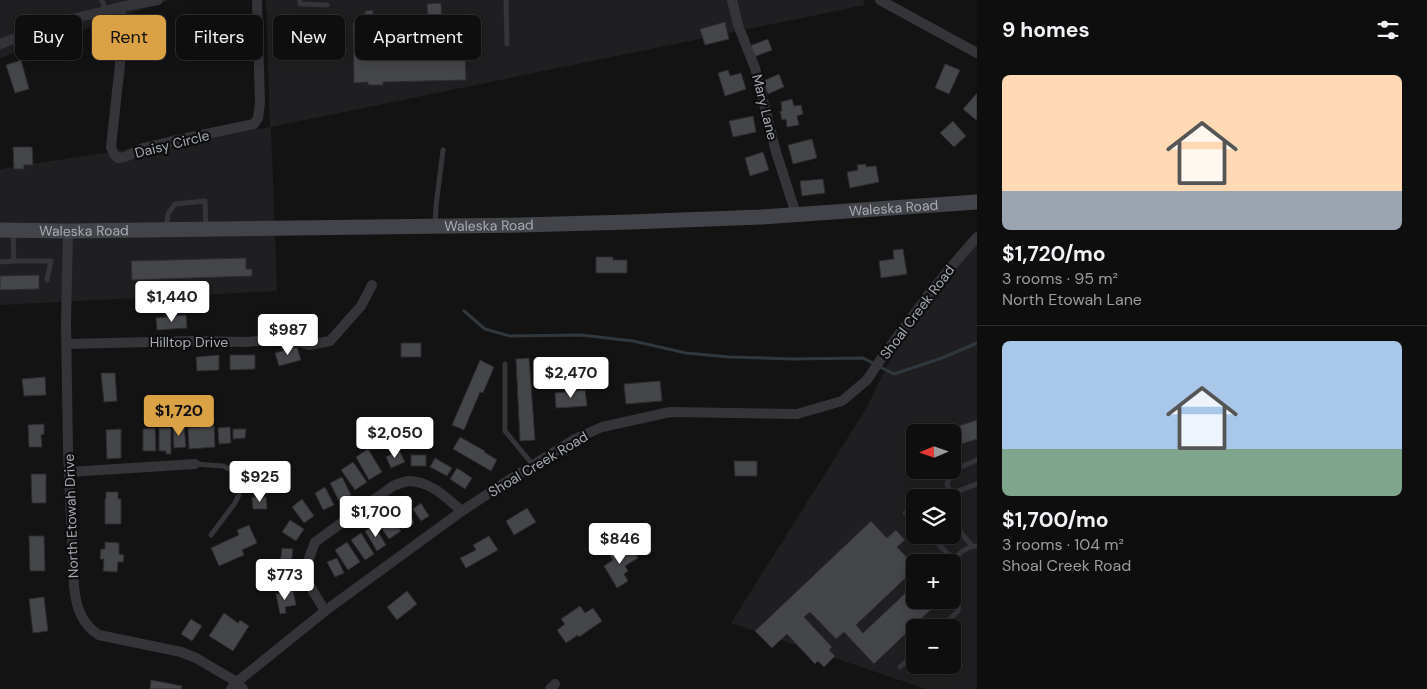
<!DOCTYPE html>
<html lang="en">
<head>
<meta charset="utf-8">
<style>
  body { margin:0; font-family:"DM Sans",sans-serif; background:#171718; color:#f1f3f6; height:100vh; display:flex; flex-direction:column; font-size:19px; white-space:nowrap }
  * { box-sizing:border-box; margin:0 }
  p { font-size:16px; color:#9b9c9e }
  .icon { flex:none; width:28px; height:28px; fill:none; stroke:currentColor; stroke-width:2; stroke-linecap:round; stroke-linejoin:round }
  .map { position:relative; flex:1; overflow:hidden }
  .drawer { display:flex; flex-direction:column; background:#0e0e0f; width:450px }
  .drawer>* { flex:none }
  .top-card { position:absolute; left:15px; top:15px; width:475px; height:45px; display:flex; gap:10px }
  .needle { width:32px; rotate:268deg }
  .controls { position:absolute; left:906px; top:424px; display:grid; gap:10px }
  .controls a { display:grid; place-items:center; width:55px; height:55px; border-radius:8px; background:#0e0e0f; box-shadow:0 2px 12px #0003,0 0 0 1px #2e2e2f; font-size:25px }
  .price { position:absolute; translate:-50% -42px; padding:0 11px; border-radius:5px; background:#fff; color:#222; font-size:16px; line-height:32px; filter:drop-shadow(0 1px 2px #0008) }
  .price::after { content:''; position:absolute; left:50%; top:30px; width:15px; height:11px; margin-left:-8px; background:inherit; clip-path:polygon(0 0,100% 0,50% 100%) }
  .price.current { background:#daa145; color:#111 }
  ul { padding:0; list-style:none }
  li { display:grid; align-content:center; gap:10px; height:265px; padding:0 25px }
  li+li { border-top:1px solid #2e2e2f }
  li span { display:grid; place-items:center; height:155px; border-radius:8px; color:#555 }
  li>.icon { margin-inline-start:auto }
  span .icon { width:90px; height:90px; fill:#fffc; stroke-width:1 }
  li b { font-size:21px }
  h2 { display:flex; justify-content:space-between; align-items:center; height:60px; padding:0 25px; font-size:21px }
  .tag { padding:0 18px; border-radius:8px; background:#0e0e0f; box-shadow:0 2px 12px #0003,0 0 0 1px #2e2e2f; font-size:18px; line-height:45px }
  .tag.current { background:#daa145; color:#111 }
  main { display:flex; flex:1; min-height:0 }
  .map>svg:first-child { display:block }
</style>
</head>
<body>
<main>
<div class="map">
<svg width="977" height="689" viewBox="0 0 977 689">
  <rect width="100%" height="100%" fill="#131314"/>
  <g fill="#1f1f21" fill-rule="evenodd">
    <polygon points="0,0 170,0 0,58"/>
    <polygon points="266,0 864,0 865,5 271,127 277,291 0,305 0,169 270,127"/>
    <path d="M977 241V687L974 689H926L731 623 867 407 922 293ZM915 432H952V470H915ZM915 498H952V535H915ZM915 562H952V600H915ZM915 628H952V665H915Z"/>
  </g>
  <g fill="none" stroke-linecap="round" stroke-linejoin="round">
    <polyline stroke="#30383d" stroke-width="3" points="464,311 485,329 510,336 581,335 633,341 686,353 729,357 792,359 863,358 894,374 942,358 977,343"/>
  </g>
  <g fill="#454649" stroke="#2d2d30">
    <polygon points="441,3 442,22 464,21 466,80 383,82 383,85 368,85 368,82 354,83 353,23 365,22 365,11 373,10 373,24 428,22 427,4"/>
    <polygon points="725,22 729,39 705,45 700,29"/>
    <polygon points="768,39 772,50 754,57 749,46"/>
    <polygon points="21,60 29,89 15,93 6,65"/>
    <polygon points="945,64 960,70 949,94 935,88"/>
    <polygon points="728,70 730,76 741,73 746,89 725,96 718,73"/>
    <polygon points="779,74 784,87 768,94 763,81"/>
    <polygon points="977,93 977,118 976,120 963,109"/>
    <polygon points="792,99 794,106 801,105 803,114 797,116 799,125 787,127 786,119 782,120 780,111 782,111 781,102"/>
    <polygon points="753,116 756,132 733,137 729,121"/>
    <polygon points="953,121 966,136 954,147 940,133"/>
    <polygon points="812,139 817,158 793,164 788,145"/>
    <polygon points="13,147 32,147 33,165 24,165 24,169 14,169"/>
    <polygon points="763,152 769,170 750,176 745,158"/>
    <polygon points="866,164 866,167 876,166 879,182 850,188 847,172 858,170 857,165"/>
    <polygon points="823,179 825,193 802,196 800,181"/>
    <polygon points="903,249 907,274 881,278 879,261 894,259 893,250"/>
    <polygon points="596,257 613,257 613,260 627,260 627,273 596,273"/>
    <polygon points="246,258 246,269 252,269 252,276 132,280 131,261"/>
    <polygon points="39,275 39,289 0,290 0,276"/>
    <polygon points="186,315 187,328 157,330 156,318"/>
    <rect x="401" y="343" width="20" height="14"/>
    <polygon points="297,347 301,360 279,366 275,353"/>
    <polygon points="219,355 219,370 197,371 196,357"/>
    <polygon points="230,355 255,355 255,369 230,370"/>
    <polygon points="529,358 535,440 520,441 516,359"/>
    <polygon points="480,360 494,367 483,393 480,392 464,430 452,425"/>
    <polygon points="101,373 115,373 117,401 104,402"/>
    <polygon points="45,377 46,395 24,396 22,379"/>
    <polygon points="660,381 662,401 626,404 624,384"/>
    <polygon points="585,390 587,406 556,408 555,393"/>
    <polygon points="977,420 977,439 952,447 952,432 940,432"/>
    <polygon points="44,424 44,434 41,435 42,447 29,447 28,425"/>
    <polygon points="184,426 186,447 174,448 173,427"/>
    <polygon points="214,426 215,447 189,449 188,428"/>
    <polygon points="230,427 231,443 219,444 218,428"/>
    <polygon points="155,428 156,451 143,451 143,429"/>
    <polygon points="159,428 171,428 171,454 166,454 166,451 159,451"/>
    <polygon points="121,429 121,458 107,459 106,430"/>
    <polygon points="233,429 246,429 245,438 233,439"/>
    <polygon points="460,437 485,451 484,452 497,460 491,471 453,449"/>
    <polygon points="368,449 382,472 369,480 356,457"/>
    <polygon points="399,450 405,462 391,468 386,457"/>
    <rect x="411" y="455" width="15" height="11"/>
    <polygon points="435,458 452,468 447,476 430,467"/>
    <polygon points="734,461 757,461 757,476 735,476"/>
    <polygon points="353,462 367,482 355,490 341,470"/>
    <polygon points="457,468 472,478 465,489 450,479"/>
    <polygon points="31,474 46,474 46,503 32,503"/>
    <polygon points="342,477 351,495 339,501 330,483"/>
    <polygon points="325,487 334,505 323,510 315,493"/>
    <polygon points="106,492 118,492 118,499 121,499 121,524 105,524 105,499 106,499"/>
    <polygon points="252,497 266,497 267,509 253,509"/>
    <polygon points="302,499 314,516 304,523 292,507"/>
    <polygon points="421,503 429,516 421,521 413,509"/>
    <polygon points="405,505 414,523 402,529 393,511"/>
    <polygon points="527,508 536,522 514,535 506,521"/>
    <polygon points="388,512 401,531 389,539 376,520"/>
    <polygon points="290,520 304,529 296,541 282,532"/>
    <polygon points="871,521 887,538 896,530 905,540 897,547 915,566 915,569 856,625 863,633 915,584 915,600 941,600 874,664 844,632 836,639 810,612 804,617 832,647 829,650 835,656 824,667 818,661 815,664 787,634 772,648 755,631"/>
    <polygon points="249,525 257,543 242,550 244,555 219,566 211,548 239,535 237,530"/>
    <polygon points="374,525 386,545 377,551 365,531"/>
    <polygon points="361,533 374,554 365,560 351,540"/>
    <polygon points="29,536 44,536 45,571 30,571"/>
    <polygon points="489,536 498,550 466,568 460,558 476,550 473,545"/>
    <polygon points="105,542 119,543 119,554 124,555 123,562 118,562 117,572 103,571 104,559 100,559 101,549 105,549"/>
    <polygon points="347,542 360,562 348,570 335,550"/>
    <polygon points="630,545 638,558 625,566 628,571 624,574 628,581 617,588 604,566 613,560 609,554 622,546 624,549"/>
    <polygon points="282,548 293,549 291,565 280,564"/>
    <polygon points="337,558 344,573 335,577 327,562"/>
    <polygon points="289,569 290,588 278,589 276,570"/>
    <polygon points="293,591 296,605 285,607 286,613 280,614 276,594"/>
    <polygon points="407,591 417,604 397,620 387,607"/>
    <polygon points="44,597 48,631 33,633 29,599"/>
    <polygon points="580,606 585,613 593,608 602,621 579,637 578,635 566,643 557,630 565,624 561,619"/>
    <polygon points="224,613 238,623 240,620 249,626 233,651 209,636"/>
    <polygon points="191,619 202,626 192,641 181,634"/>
    <polygon points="151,680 182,686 181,689 150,689"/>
  </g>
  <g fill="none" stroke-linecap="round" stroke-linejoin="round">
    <g stroke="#353539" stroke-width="5">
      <polyline points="102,0 105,11"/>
      <polyline points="300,0 300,4 327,5"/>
      <polyline points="506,0 507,44"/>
      <polyline points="435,226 436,206 443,150"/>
      <polyline points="166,227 168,214 175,204 205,201 206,227"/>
      <polyline points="14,261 51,261 47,280"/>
      <polyline points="0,262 14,261 13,233"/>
      <polyline points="505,364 505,431 533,465"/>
      <polyline points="195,464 223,466 234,471 242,488 235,503 211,535"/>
      <polyline points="950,494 977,484"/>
      <polyline points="951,498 947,483 956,469 977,460"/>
      <polyline points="952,504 960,532 972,546"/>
      <polyline points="905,513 915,522"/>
      <polyline points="928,535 954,559"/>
      <path d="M951 562C958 555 966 546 977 546"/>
      <polyline points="941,628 958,611 959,599 952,590"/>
      <polyline points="900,667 915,653"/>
    </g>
    <g stroke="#353539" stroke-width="10">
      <polyline points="732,0 738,25 755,68 776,152 796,214"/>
      <polyline points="880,0 977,53"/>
      <polyline points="121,7 120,64 111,147 114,154 118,158 125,157 143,148 173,141 254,124 258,118 260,103 257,0"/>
      <polyline points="0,44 52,24 121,7 158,0"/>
      <path d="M68 231 66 323 68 450 74 586C76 606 81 624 99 635L181 652 196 658 237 682 243 689"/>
      <polyline points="66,344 196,341 247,342 276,339 294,340 309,345 330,341 361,306 372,285"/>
      <polyline points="69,472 195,464"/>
      <path d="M325 611 308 583 307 564 315 542 393 486C398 484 403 482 408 481 431 481 446 498 462 511"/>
      <polyline points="231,689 237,682 325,611 462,511 509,480 575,439 602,427 670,412 797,414 842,401 867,380 881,359 911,318 946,273 977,237"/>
      <polyline points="550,689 555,684"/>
    </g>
    <path stroke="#434449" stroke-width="15" id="s1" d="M0 230 68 231 520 225 630 222 761 217 977 202"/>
  </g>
  <g text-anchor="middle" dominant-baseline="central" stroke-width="4.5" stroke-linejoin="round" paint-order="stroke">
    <g font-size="14" fill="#a6abb3" stroke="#0e0e0f">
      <text transform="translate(765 107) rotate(76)">Mary Lane</text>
      <text transform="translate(172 144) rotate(-14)">Daisy Circle</text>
      <text stroke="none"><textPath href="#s1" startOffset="894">Waleska Road</textPath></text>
      <text stroke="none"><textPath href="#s1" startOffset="489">Waleska Road</textPath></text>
      <text stroke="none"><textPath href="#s1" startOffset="84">Waleska Road</textPath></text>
      <text transform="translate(917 312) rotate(-53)">Shoal Creek Road</text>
      <text x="189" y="342">Hilltop Drive</text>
      <text transform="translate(538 464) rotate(-31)">Shoal Creek Road</text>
      <text transform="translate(71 516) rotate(-92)">North Etowah Drive</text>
    </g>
  </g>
</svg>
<div class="controls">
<a><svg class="needle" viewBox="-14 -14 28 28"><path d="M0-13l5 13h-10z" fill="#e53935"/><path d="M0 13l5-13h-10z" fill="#9b9c9e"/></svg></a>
<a><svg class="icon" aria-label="layers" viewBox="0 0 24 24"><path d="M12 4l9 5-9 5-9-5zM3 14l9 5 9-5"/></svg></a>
<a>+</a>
<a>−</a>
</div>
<b class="price" style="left:172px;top:323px">$1,440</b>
<b class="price" style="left:288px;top:356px">$987</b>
<b class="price" style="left:571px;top:399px">$2,470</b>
<b class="price current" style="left:179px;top:437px">$1,720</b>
<b class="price" style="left:395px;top:459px">$2,050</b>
<b class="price" style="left:260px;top:503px">$925</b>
<b class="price" style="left:376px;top:538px">$1,700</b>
<b class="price" style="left:620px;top:565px">$846</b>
<b class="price" style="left:285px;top:601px">$773</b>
<div class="top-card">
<a class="tag">Buy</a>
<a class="tag current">Rent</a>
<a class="tag">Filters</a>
<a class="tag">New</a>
<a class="tag">Apartment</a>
</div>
</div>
<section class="drawer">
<h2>9 homes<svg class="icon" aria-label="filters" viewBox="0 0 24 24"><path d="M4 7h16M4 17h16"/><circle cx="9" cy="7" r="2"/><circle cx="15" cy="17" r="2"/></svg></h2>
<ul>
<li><span style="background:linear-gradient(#ffd9b3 75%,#9aa5b1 0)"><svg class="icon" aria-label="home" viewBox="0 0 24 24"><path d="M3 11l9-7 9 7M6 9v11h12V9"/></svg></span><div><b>$1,720/mo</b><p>3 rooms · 95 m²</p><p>North Etowah Lane</p></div></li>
<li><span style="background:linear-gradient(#a9c7e8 70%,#7fa58c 0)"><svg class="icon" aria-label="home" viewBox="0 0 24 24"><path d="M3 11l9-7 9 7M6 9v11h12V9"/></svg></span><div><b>$1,700/mo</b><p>3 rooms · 104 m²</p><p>Shoal Creek Road</p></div></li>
</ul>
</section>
</main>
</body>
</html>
